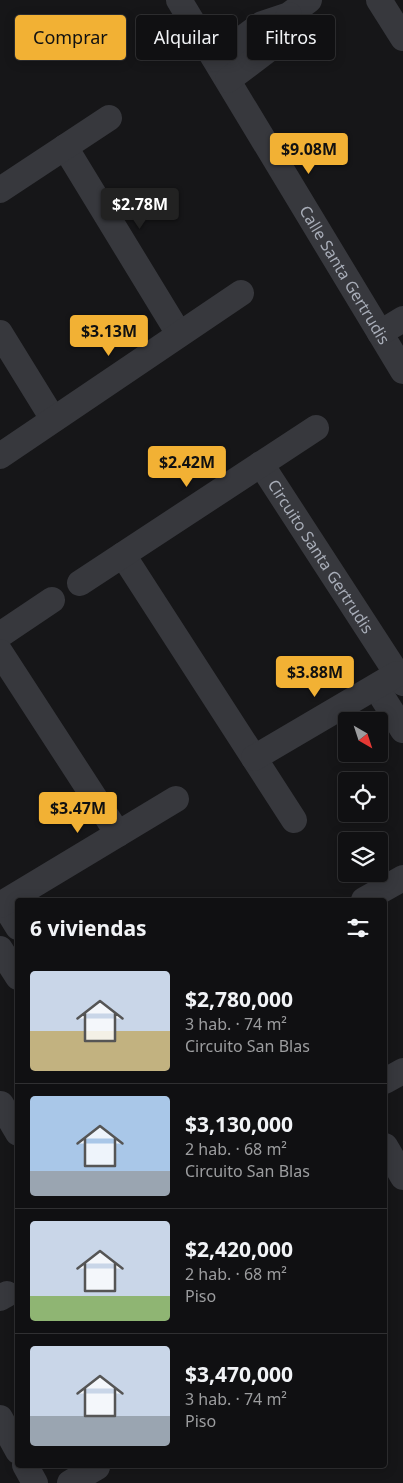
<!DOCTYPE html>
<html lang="es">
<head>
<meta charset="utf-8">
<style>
  body { margin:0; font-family:"Noto Sans",sans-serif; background:#19191b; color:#f1f3f6; height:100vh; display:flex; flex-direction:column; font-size:19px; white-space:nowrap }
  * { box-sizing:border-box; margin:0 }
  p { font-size:16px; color:#9c9d9f }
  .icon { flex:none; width:28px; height:28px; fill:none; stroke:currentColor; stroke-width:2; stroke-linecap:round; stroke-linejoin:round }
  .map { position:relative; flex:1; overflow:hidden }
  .details { position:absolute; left:15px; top:898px; width:372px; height:570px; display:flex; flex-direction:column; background:#101012; border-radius:5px; box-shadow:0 2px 12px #0003,0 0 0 1px #303032 }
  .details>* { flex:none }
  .guide { position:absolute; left:15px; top:15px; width:374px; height:45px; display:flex; gap:10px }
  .needle { width:32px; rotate:141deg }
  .buttons { position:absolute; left:338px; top:712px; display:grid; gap:10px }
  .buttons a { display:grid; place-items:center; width:50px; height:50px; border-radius:5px; background:#101012; box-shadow:0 2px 12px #0003,0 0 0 1px #303032; font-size:25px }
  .price { position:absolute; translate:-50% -42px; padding:0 11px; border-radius:5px; background:#f2b134; color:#111; font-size:16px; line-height:32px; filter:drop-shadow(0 1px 2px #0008) }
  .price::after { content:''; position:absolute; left:50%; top:30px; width:15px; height:11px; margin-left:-8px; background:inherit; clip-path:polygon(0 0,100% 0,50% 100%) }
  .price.selected { background:#222; color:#fff }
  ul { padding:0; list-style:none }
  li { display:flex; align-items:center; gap:15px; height:125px; padding:0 15px }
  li+li { border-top:1px solid #303032 }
  li span { display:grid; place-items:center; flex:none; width:140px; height:100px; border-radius:5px; color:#555 }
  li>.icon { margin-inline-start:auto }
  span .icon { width:60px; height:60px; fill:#fffc; stroke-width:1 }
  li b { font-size:21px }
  h2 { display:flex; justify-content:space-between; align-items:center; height:60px; padding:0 15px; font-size:21px }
  .pill { padding:0 18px; border-radius:5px; background:#101012; box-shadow:0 2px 12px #0003,0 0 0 1px #303032; font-size:18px; line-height:45px }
  .pill.selected { background:#f2b134; color:#111 }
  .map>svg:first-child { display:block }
</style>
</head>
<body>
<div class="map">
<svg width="403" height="1483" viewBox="0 0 403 1483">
  <rect width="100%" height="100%" fill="#161618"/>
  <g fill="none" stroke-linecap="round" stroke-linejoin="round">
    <g stroke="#37383d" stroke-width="26">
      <path id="s1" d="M179 0 403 371"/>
      <polyline points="379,0 403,38"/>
      <polyline points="215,59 262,24 289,15 309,0"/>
      <polyline points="228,80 277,43 289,15"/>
      <polyline points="65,147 179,334"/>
      <polyline points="0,190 109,118"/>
      <polyline points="0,333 53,419"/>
      <polyline points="380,333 403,319"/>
      <polyline points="0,456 241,293"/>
      <path id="s2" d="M261 464 403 683"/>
      <polyline points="123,555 294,820"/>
      <polyline points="80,583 316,428"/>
      <polyline points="0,635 52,600"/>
      <polyline points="0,652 118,834"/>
      <polyline points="376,687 403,730"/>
      <polyline points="254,758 397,674"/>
      <polyline points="364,900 403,878"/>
      <polyline points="3,903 18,927"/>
      <polyline points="0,905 176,799"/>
      <polyline points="0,949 18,977"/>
      <polyline points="385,1081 403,1071"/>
      <polyline points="1,1104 18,1133"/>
      <polyline points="385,1146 403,1177"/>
      <polyline points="0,1298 7,1294"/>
      <polyline points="0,1418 18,1451"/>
      <polyline points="25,1465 35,1483"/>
      <polyline points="70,1483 97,1467"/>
    </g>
  </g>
  <g text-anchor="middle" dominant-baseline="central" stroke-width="4" stroke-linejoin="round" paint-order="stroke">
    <g font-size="16" fill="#a8adb8" stroke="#111113">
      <text stroke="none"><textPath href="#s1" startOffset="321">Calle Santa Gertrudis</textPath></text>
      <text stroke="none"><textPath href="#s2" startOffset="110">Circuito Santa Gertrudis</textPath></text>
    </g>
  </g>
</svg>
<div class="buttons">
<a><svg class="needle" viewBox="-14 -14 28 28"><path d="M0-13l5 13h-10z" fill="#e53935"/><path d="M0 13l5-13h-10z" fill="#9c9d9f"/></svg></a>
<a><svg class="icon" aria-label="locate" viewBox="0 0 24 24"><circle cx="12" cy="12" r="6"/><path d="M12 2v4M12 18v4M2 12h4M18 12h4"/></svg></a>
<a><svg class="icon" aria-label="layers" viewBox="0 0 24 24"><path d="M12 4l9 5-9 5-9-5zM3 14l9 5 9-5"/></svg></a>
</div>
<b class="price" style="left:309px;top:175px">$9.08M</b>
<b class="price selected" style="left:140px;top:230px">$2.78M</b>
<b class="price" style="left:109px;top:357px">$3.13M</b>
<b class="price" style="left:187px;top:488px">$2.42M</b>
<b class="price" style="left:315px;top:698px">$3.88M</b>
<b class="price" style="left:78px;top:834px">$3.47M</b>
<div class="guide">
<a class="pill selected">Comprar</a>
<a class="pill">Alquilar</a>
<a class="pill">Filtros</a>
</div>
<section class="details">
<h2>6 viviendas<svg class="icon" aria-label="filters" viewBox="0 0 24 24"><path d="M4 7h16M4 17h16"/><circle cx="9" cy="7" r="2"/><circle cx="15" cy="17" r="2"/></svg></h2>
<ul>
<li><span style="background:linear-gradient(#c9d6e8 60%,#c2b280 0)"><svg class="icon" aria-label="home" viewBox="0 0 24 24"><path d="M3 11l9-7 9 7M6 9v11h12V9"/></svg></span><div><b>$2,780,000</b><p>3 hab. · 74 m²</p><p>Circuito San Blas</p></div></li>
<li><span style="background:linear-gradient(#a9c7e8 75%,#9aa5b1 0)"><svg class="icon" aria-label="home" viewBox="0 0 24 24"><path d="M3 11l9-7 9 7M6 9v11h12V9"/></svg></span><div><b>$3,130,000</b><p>2 hab. · 68 m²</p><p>Circuito San Blas</p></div></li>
<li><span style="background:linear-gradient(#c9d6e8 75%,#8fb573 0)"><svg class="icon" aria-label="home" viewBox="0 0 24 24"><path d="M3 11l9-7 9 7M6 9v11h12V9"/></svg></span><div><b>$2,420,000</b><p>2 hab. · 68 m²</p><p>Piso</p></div></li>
<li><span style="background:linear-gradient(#c9d6e8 70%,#9aa5b1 0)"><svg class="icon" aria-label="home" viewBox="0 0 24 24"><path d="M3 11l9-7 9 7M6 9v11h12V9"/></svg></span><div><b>$3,470,000</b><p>3 hab. · 74 m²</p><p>Piso</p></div></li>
</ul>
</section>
</div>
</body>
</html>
